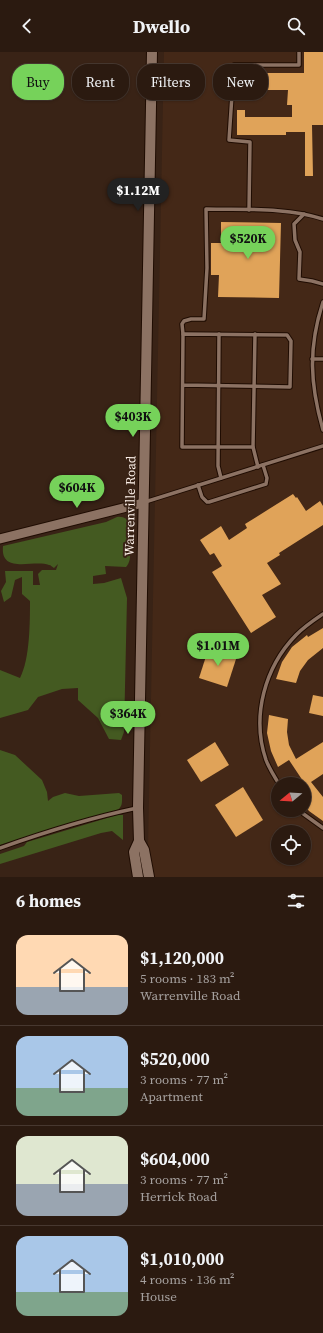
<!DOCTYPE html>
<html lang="en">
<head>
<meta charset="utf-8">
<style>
  body { margin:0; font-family:"Source Serif 4",serif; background:#37271e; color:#f1f3f6; height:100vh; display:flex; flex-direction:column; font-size:15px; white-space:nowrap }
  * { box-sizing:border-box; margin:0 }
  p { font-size:13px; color:#a6a19f }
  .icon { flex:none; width:22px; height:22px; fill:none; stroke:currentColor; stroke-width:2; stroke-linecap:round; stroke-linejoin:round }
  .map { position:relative; height:825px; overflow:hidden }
  .drawer { display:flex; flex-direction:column; background:#2b1a10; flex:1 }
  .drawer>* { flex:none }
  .guide { position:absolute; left:12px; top:12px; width:299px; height:36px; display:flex; gap:8px }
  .needle { width:26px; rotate:252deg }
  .controls { position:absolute; left:271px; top:725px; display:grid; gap:8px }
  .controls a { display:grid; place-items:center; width:40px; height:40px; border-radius:50%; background:#2b1a10; box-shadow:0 1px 3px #0004,0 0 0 1px #473830; font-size:20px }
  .price { position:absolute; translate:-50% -34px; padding:0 9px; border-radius:14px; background:#76d25a; color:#111; font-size:13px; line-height:26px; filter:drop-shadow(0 1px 2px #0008) }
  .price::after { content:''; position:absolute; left:50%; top:24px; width:12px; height:9px; margin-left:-6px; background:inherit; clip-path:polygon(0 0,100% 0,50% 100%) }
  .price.on { background:#222; color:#fff }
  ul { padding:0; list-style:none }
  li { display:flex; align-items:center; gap:12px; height:100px; padding:0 16px }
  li+li { border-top:1px solid #473830 }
  li span { display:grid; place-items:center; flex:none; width:112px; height:80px; border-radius:12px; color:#555 }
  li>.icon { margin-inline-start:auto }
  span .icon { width:48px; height:48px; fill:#fffc; stroke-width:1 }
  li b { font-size:17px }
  h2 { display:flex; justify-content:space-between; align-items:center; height:48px; padding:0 16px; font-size:17px }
  .tag { padding:0 14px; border-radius:16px; background:#2b1a10; box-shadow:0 1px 3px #0004,0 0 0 1px #473830; font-size:14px; line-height:36px }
  .tag.on { background:#76d25a; color:#111 }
  header { display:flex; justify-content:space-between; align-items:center; height:52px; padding:0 16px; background:#2b1a10; font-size:18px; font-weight:700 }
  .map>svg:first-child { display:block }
</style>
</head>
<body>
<header><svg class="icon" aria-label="back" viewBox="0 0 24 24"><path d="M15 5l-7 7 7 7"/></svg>Dwello<svg class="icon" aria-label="search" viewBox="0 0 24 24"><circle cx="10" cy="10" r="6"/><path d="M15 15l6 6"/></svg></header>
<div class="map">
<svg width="323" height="825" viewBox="0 0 323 825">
  <rect width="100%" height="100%" fill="#392316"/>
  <path fill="#442817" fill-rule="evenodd" d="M164 0H323V825H154L148 796ZM278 732H304V758H278ZM278 780H304V806H278Z"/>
  <g fill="#445a21">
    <path d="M117 465C123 464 128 467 131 472 130 476 128 479 128 482 128 492 134 507 126 515L105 514 106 522 93 524V532L104 531 121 526 127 546 124 680 121 688 109 687 98 666 78 648V636L62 637 38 645 28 658 0 666V618L20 626C30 607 30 570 30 549L22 542V525L15 528 11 545 4 550 1 539 6 530 5 519H33V533H40L38 522 42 518H56L58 512 54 516C52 515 51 513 49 513 34 507 0 523 3 494L106 470Z"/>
    <path d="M0 698 15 703 42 728 47 740 48 749 53 745 65 741 79 744 119 741 122 743C122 749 123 755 117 758L0 793Z"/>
    <polygon points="117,763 123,763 123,788 112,779 101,781 0,812 0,802 24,794 27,790"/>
  </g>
  <g fill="#e0a359">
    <polygon points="304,0 323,0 323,73 312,73 313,124 305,124 305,80 286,80 286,83 237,83 237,58 245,58 245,65 292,65 292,53 287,53 288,38 262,38 262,46 245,46 245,24 249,24 249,18 262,18 262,21 304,21"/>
    <polygon points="221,170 281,171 279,246 218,245 219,223 211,223 211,191 221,191"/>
    <polygon points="293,442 296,446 297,445 306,459 320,449 323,454 323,473 279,501 280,503 267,511 281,532 262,543 276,565 251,581 212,520 222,514 214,501 210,503 200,488 221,474 229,488 247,476 245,472"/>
    <polygon points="323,576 323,596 308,608 300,619 296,631 276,627 282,610 292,595 307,583 308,585"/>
    <polygon points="209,595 237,604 227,635 199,626"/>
    <polygon points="313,643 323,645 323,664 309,661"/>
    <polygon points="269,663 288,667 287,680 289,693 296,707 323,690 323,722 311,730 323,745 323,769 309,759 304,753 304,741 309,738 289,708 278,715 271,699 267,681"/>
    <polygon points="215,690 229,713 201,730 187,708"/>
    <polygon points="243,735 263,768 236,785 215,753"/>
  </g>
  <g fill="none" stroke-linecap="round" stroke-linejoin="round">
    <g stroke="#1f0c02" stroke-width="5.5">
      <g id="service">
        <polyline points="249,158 250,90 229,88 234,13 299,13 299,0"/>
        <polyline points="304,162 294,172 295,188 300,200 299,227 312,229 323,232"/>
        <path d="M323 250C308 296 310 332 323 378"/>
        <path d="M183 282 182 272 184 269 191 267H204L207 216 206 157C245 158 286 155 323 167"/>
        <polyline points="219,282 218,414 221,426"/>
        <polyline points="255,282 253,395 258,415"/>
        <polyline points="312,307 323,307"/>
        <polyline points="183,333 290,335 291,289 287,283 183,282 182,395 253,395"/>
        <polyline points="198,433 202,445 207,450 209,450 266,432 267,426 263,413"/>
        <polyline points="145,450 323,394"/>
        <path d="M279 732C274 724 269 716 266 708 251 664 265 615 296 583 304 575 314 568 323 562"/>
        <polyline points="298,758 323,776"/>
        <path d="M0 796C45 780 90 766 137 756"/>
      </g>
    </g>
    <g stroke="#1f0c02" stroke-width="11">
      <polyline id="tertiary" points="0,487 143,451"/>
    </g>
    <g stroke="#1f0c02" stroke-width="12">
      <g id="secondary">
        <polyline points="139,789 144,798 149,825"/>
        <polyline points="138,825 134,800 139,789 138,756 152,0"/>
      </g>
    </g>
    <use href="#service" stroke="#8c7263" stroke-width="3.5"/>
    <use href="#tertiary" stroke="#8c7263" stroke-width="9"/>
    <use href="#secondary" stroke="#8c7263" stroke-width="10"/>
  </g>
  <g text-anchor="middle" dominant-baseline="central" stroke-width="4" stroke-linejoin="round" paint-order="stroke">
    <g font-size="13" fill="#fdf1ea" stroke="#392316">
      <text transform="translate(130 454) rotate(-89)">Warrenville Road</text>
    </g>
  </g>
</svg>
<div class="controls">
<a><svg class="needle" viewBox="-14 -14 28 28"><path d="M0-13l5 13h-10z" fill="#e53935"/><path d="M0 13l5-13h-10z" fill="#a6a19f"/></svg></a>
<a><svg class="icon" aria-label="locate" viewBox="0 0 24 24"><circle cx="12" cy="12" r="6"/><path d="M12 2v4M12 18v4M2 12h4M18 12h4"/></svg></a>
</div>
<b class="price on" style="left:138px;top:160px">$1.12M</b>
<b class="price" style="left:248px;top:208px">$520K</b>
<b class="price" style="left:133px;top:386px">$403K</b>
<b class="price" style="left:77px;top:457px">$604K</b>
<b class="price" style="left:218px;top:615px">$1.01M</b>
<b class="price" style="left:128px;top:683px">$364K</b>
<div class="guide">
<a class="tag on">Buy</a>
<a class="tag">Rent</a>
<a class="tag">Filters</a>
<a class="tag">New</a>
</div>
</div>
<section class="drawer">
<h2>6 homes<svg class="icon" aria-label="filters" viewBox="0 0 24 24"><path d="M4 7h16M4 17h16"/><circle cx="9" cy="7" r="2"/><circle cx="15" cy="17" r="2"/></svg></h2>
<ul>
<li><span style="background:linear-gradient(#ffd9b3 65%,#9aa5b1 0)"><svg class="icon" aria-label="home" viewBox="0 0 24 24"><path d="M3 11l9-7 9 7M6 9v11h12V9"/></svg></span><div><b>$1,120,000</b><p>5 rooms · 183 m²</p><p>Warrenville Road</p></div></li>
<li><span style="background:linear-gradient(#a9c7e8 65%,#7fa58c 0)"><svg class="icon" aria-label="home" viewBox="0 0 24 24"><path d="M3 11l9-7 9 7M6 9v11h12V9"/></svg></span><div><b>$520,000</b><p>3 rooms · 77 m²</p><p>Apartment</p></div></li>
<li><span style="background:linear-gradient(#dfe7d0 60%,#9aa5b1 0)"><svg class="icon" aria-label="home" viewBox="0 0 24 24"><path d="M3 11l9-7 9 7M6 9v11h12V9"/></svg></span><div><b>$604,000</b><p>3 rooms · 77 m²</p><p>Herrick Road</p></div></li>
<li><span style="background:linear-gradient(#a9c7e8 70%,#7fa58c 0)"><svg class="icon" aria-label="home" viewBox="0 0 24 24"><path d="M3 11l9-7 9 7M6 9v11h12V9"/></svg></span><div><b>$1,010,000</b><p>4 rooms · 136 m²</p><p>House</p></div></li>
</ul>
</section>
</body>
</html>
